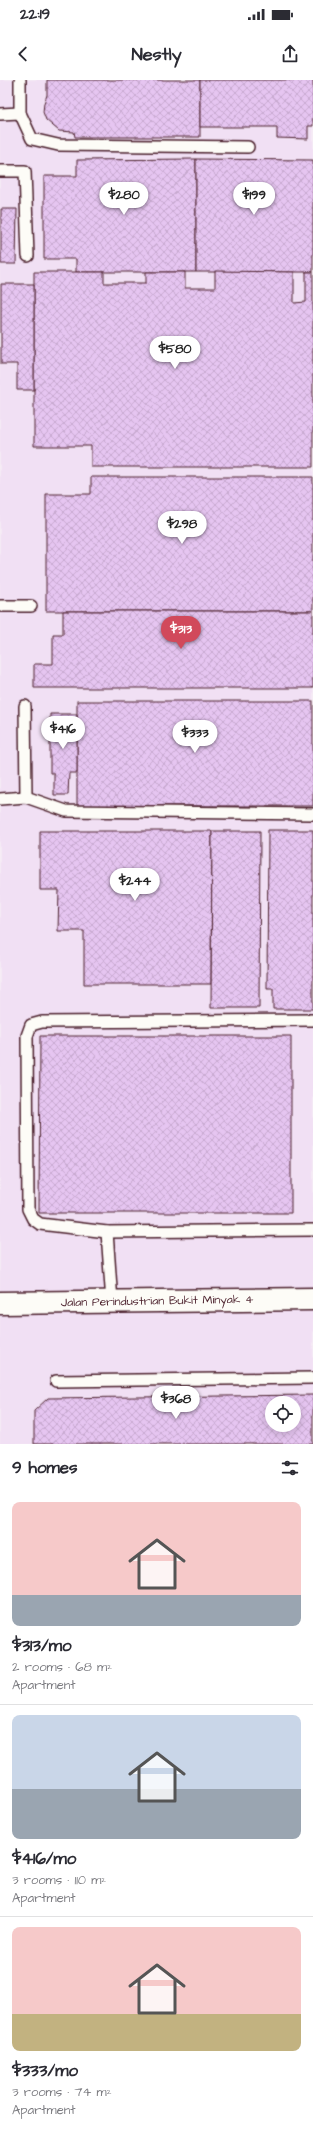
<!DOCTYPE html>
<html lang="en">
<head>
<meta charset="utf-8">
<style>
  body { margin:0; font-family:"Architects Daughter",sans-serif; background:#f2f2f3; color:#2b2b33; height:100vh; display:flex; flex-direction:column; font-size:15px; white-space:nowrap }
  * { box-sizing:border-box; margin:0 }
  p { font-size:13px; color:#7c7c81 }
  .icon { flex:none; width:22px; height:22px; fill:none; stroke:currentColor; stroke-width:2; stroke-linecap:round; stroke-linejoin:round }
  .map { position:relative; height:1364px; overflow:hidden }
  .sheet { display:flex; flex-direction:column; background:#fff; flex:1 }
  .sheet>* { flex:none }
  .fabs { position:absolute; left:265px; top:1316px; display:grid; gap:8px }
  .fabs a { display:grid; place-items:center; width:36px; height:36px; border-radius:50%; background:#fff; box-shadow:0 2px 10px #0003; font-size:20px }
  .price { position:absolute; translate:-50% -34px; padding:0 9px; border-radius:14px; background:#fff; color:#222; font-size:13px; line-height:26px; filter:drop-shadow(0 1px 2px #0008) }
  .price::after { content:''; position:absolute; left:50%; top:24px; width:12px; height:9px; margin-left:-6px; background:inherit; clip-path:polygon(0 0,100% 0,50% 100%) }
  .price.on { background:#d1495b; color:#fff }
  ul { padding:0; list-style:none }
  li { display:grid; align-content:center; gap:8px; height:212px; padding:0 12px }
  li+li { border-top:1px solid #e1e1e2 }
  li span { display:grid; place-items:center; height:124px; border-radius:8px; color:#555 }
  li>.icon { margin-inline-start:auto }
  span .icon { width:72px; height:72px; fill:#fffc; stroke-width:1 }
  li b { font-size:17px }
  h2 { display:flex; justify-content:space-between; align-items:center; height:48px; padding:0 12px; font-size:17px }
  .status { display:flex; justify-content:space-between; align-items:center; height:28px; padding:0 20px; background:#fff; direction:ltr }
  .status svg { height:11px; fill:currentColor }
  header { display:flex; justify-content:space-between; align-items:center; height:52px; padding:0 12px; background:#fff; font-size:18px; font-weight:700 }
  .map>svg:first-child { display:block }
</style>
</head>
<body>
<div class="status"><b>22:19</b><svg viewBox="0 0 49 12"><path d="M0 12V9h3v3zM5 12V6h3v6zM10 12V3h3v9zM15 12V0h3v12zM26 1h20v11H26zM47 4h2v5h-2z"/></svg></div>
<header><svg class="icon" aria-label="back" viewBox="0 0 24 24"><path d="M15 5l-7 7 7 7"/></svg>Nestly<svg class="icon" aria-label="share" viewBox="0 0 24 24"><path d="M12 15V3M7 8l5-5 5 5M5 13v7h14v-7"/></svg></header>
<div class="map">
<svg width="313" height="1364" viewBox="0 0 313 1364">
  <defs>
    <pattern id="building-cross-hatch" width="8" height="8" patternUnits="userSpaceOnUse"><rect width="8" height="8" fill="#e6c5f1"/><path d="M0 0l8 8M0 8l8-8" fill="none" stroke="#c7a9cf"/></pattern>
  </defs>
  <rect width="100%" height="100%" fill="#f6ecf5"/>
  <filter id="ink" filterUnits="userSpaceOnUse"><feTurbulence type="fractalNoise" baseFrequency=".025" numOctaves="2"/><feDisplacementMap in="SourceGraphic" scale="8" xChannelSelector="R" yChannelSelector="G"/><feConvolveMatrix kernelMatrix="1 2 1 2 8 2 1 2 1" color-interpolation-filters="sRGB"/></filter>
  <g filter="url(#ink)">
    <path fill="#f1e0f4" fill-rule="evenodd" d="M0 0H313V1364H0ZM272 1323H294V1345H272Z"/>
    <g fill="url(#building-cross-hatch)" stroke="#4a1f2b" fill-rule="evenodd">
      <polygon points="47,0 200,0 200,57 75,57 74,52 59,51 46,40 43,32 44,23 47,15"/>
      <polygon points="200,0 313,0 313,46 308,46 308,59 277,58 277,47 200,47"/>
      <polygon points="196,79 196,192 76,192 76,179 44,179 44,96 77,96 77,80"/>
      <polygon points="196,79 313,80 313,192 196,192"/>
      <polygon points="1,129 17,129 16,184 1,184"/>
      <polygon points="215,191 294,192 294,223 306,222 306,192 313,192 313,387 91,387 91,366 34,366 34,192 104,192 104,203 146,203 146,192 185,192 185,208 215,208"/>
      <polygon points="1,204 34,204 34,310 17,310 17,284 1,284"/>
      <polygon points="91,397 313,397 313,531 46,531 46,414 91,414"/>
      <polygon points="63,531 313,531 313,608 34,608 34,584 53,584 53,554 63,554"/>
      <rect x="77" y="621" width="236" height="105"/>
      <polygon points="50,634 77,634 77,693 69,693 68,715 54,715 54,693 50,693"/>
      <polygon points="268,750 313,750 313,929 273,929 273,909 267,909"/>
      <polygon points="40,751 212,751 211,904 84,904 84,851 58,851 59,810 40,810"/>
      <polygon points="212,751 260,751 259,928 211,928"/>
      <polygon points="40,956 291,956 291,1133 39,1133"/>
      <path d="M313 1315V1364H34V1331L48 1318ZM272 1323H294V1345H272Z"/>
    </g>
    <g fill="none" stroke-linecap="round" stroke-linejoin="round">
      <g stroke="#4a1f2b" stroke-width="14">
        <g id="service">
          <polyline points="20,0 20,33 32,59 58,65 248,67"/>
          <polyline points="0,34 20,33"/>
          <polyline points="0,91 25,91 28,176"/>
          <polyline points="0,526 31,526"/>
          <polyline points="25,626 26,717"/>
          <polyline points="0,719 26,717 66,731 313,734"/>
          <polyline points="313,940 42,942 31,945 27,956 28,1129 33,1139 40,1144 107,1152 313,1150"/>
          <polyline points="107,1152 112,1222"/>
          <polyline points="56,1301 313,1298"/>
        </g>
      </g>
      <g stroke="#4a1f2b" stroke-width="25">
        <polyline id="minor" points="0,1223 313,1219"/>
      </g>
      <use href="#service" stroke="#fdfcf7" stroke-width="11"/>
      <use href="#minor" stroke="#fdfcf7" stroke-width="22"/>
    </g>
  </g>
  <g text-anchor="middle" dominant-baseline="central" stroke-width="3" stroke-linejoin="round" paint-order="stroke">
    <g font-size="12" fill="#4a1f2b" stroke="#fdfcf7">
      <text transform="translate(157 1221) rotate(-1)">Jalan Perindustrian Bukit Minyak 4</text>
    </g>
  </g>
</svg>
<div class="fabs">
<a><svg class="icon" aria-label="locate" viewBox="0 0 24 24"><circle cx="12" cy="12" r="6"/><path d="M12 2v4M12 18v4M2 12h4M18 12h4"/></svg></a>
</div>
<b class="price" style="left:124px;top:136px">$280</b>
<b class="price" style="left:254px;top:136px">$199</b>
<b class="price" style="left:175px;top:290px">$580</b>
<b class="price" style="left:182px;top:465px">$298</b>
<b class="price on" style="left:181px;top:570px">$313</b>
<b class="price" style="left:63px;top:670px">$416</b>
<b class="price" style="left:195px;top:674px">$333</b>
<b class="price" style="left:135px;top:822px">$244</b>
<b class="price" style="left:176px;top:1340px">$368</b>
</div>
<section class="sheet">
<h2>9 homes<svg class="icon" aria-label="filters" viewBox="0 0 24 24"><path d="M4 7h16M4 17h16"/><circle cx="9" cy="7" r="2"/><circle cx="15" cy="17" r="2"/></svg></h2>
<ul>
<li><span style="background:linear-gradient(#f6c9c9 75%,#9aa5b1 0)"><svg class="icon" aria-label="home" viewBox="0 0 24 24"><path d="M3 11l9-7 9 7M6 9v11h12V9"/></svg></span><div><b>$313/mo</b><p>2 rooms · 68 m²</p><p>Apartment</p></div></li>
<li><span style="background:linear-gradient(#c9d6e8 60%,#9aa5b1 0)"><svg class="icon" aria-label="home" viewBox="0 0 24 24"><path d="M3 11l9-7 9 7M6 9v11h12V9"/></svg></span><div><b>$416/mo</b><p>3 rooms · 110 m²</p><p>Apartment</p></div></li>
<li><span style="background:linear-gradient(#f6c9c9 70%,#c2b280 0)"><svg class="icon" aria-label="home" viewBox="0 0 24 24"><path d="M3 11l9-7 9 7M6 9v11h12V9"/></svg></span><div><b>$333/mo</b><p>3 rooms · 74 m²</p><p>Apartment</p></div></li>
</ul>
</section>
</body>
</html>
